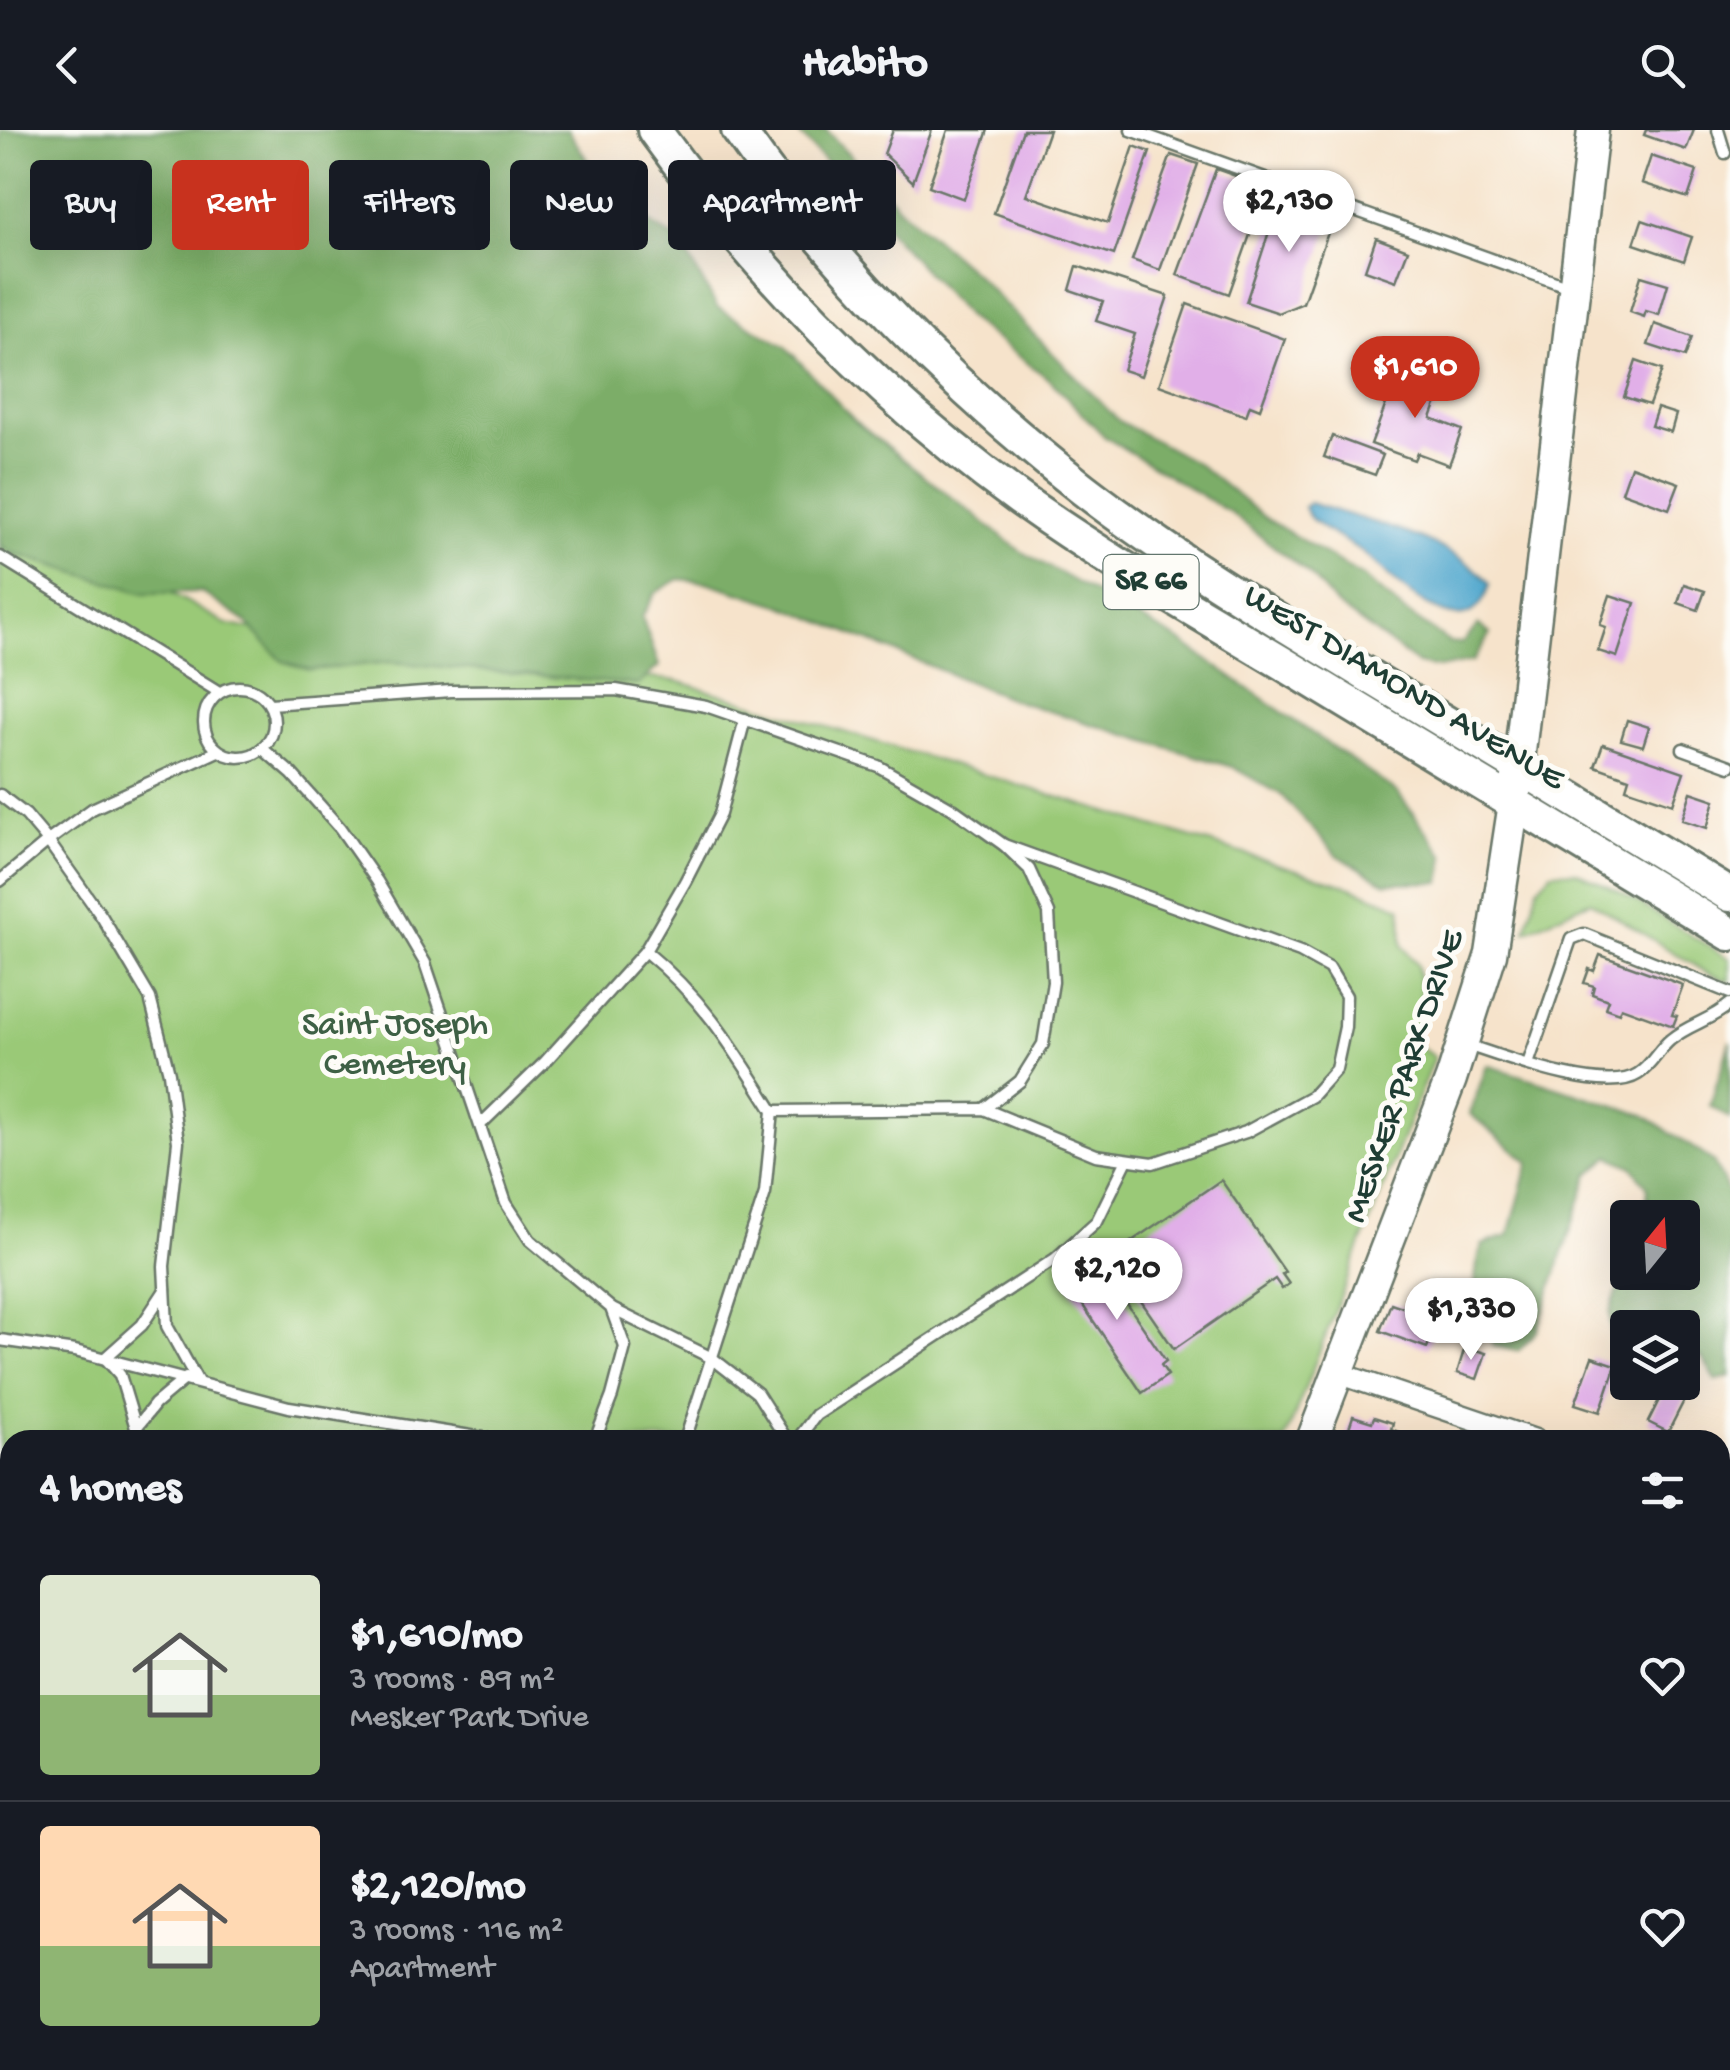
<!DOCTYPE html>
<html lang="en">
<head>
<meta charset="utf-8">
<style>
  body { margin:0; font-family:"Gochi Hand",sans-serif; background:#242831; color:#f1f3f6; height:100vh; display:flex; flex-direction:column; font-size:38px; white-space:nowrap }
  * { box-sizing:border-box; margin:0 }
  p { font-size:32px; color:#9ea1a6 }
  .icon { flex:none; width:55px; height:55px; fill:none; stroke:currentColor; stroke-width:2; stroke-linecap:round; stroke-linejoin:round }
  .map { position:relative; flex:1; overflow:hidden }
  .side { position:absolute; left:0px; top:1300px; width:1730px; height:640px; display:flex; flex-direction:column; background:#171b24; border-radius:30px 30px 0 0; box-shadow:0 10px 40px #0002 }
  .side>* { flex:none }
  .banner { position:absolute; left:30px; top:30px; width:1000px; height:90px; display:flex; gap:20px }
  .needle { width:65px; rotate:18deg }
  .controls { position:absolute; left:1610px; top:1070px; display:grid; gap:20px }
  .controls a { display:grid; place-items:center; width:90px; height:90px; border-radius:10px; background:#171b24; box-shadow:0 10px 40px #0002; font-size:50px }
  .price { position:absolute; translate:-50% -85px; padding:0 22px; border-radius:35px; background:#fff; color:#222; font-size:32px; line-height:65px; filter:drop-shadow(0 2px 5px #0008) }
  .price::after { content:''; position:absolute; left:50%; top:60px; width:30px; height:22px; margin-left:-15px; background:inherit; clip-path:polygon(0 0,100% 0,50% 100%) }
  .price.selected { background:#c8321e; color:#fff }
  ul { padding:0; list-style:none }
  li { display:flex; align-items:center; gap:30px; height:250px; padding:0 40px }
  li+li { border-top:2px solid #363941 }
  li span { display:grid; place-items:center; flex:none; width:280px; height:200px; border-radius:10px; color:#555 }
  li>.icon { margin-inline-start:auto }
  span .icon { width:120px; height:120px; fill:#fffc; stroke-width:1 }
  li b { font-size:42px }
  h2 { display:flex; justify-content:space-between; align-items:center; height:120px; padding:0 40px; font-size:42px }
  .pill { padding:0 35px; border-radius:10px; background:#171b24; box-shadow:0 10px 40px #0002; font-size:35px; line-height:90px }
  .pill.selected { background:#c8321e; color:#fff }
  header { display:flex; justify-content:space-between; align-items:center; height:130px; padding:0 40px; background:#171b24; font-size:45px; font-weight:700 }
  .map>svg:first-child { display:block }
</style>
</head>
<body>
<header><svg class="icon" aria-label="back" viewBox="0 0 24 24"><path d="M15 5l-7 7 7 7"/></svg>Habito<svg class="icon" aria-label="search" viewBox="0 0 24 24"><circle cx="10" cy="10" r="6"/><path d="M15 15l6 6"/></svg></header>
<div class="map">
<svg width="1730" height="1940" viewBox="0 0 1730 1940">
  <rect width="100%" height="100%" fill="#fdfcf7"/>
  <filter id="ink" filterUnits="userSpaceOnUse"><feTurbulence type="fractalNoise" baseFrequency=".01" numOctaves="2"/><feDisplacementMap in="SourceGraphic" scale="20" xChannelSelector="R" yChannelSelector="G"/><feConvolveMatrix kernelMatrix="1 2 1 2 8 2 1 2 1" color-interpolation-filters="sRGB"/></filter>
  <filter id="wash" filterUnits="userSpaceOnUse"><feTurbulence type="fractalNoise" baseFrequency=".0048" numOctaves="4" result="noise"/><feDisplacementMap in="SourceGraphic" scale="40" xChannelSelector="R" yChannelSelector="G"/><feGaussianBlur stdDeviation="2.25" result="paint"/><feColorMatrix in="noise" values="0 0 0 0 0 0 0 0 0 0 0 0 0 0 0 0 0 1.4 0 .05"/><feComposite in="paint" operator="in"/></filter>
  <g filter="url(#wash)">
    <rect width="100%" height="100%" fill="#f6e3cb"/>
    <g fill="#9ac977" stroke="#5c8356" stroke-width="2.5">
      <polygon points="0,381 87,415 226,494 301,509 677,551 1346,755 1401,777 1402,816 1417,835 1421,867 1428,880 1412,898 1411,911 1434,927 1285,1310 10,1310 10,1490 0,1488"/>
      <polygon points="1575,741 1620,762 1730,829 1730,850 1727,851 1707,843 1590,771 1526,801 1538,757 1552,742"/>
      <polygon points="0,1492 10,1494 10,1930 1354,1930 1358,1940 0,1940"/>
    </g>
    <g fill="#7bad68" stroke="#4d754e" stroke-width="2.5">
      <polygon points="0,0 568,0 611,68 680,112 717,177 785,216 857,293 1019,420 1180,511 1398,663 1445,726 1441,752 1386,753 1337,725 1280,664 1232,637 1016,571 783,476 706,452 679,449 655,463 642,487 659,536 638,555 391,532 310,540 282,531 246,492 201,462 144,463 12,423 0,415"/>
      <polygon points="796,0 826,0 903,81 973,142 1119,291 1198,334 1264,387 1364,448 1405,482 1449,512 1462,513 1479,495 1490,504 1473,531 1439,538 1418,534 1337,475 1309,444 1232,384 1105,307 1049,249 970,190"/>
      <polygon points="1730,911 1730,989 1710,976"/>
      <path d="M1487 935 1644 985 1713 1031 1730 1065V1247L1716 1250 1702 1227 1683 1225 1682 1198H1628L1627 1220 1612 1209 1610 1182 1627 1135 1628 1142H1682V1088L1645 1087 1648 1058 1633 1037 1610 1026 1589 1044 1537 1201 1518 1221 1494 1216C1473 1184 1470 1152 1482 1115L1509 1105 1529 1032 1470 984Z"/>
      <polygon points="1720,1338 1730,1339 1730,1940 1389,1940 1395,1930 1720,1930"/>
      <polygon points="10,1803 10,1930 239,1930 243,1940 0,1940 0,1804"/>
      <path d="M989 1930H1132C1093 1940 1031 1939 989 1930Z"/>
      <polygon points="1181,1930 1324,1930 1333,1940 1197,1940"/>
    </g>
    <path fill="#52a8ce" stroke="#387281" stroke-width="2.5" d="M1310 373C1364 391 1455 409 1490 454 1467 533 1389 442 1358 419 1342 408 1310 396 1304 377Z"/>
    <g id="blocks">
      <g fill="#e1afe8">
        <polygon points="893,0 932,0 913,52 884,24"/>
        <polygon points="948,0 988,0 964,69 929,56"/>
        <polygon points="1023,0 1049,0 1026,65 1108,93 1134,16 1150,22 1114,125 994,83"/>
        <polygon points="1646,0 1694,0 1686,20 1644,5"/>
        <polygon points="1171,25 1198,34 1160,140 1132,130"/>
        <polygon points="1651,26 1697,41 1688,68 1642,53"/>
        <polygon points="1216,39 1267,57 1229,164 1177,145"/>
        <polygon points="1282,62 1319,74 1329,100 1303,173 1279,183 1246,172"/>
        <polygon points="1642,90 1692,107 1684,131 1634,114"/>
        <polygon points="1376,108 1408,120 1396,151 1365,140"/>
        <polygon points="1077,136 1168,166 1141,246 1123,240 1135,204 1096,191 1103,171 1070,160"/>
        <polygon points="1641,146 1668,154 1659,185 1646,181 1644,187 1630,182"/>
        <polygon points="1187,174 1285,209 1260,279 1250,275 1246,286 1159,255"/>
        <polygon points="1655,194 1692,207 1685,227 1648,215"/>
        <polygon points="1636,231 1662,240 1649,275 1624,267"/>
        <polygon points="1399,239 1443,256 1431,288 1462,300 1449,335 1417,323 1414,330 1371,314"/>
        <polygon points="1657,278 1676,284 1671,302 1651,296"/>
        <polygon points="1332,306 1383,325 1375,345 1324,327"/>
        <polygon points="1631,336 1679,353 1669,379 1622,362"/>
        <polygon points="1684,454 1705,461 1698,480 1678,473"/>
        <polygon points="1610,465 1635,473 1617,527 1598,521 1606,497 1600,495"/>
        <polygon points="1627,590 1649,597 1643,616 1621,610"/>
        <polygon points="1603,614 1684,642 1673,674 1626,658 1629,648 1595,636"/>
        <polygon points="1691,662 1715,670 1707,698 1682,690"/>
        <polygon points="1600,825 1683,855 1672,885 1677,886 1673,896 1621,877 1619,883 1605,878 1608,870 1592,864 1594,856 1584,853 1589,839 1594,841"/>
        <polygon points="1221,1050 1285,1142 1282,1144 1289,1154 1282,1159 1275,1149 1174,1219 1110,1126"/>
        <polygon points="1094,1125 1166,1231 1161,1235 1168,1245 1142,1263 1063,1146"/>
        <polygon points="1391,1173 1425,1185 1424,1190 1436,1195 1427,1218 1380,1201"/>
        <polygon points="1465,1217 1486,1223 1477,1249 1457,1243"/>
        <polygon points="1592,1227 1616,1235 1600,1282 1575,1274"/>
        <polygon points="1668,1252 1682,1252 1691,1257 1668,1302 1648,1292"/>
        <polygon points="1353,1286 1372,1292 1374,1287 1393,1293 1391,1299 1401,1303 1398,1310 1357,1310 1346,1307"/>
      </g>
    </g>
  </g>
  <g filter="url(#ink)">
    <use href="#blocks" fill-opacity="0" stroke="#6a7769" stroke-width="2.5"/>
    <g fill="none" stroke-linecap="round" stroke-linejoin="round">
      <g stroke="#6a7769" stroke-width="15">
        <g id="lane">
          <polyline points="1131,0 1572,158"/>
          <polyline points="1718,0 1725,23"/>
          <polyline points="0,427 219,562"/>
          <circle cx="239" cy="592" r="35"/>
          <polyline points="270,574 451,561 616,560 706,576 878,636 953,679 1004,715 1029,739 1049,783 1053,852 1043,914 1020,951 984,979"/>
          <path d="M745 589 720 684 685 752 645 821C704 869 733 918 773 981L984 979 1096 1025 1153 1033 1246 1002 1312 966 1336 939 1345 897 1346 866 1329 838 1300 822 1004 715"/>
          <polyline points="263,619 292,644 340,698 377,751 425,833 506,1073 530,1110 611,1178 625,1217 612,1266 595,1310"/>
          <polyline points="1683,619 1730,636"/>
          <polyline points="0,665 26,685 48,711 92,679 218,621"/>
          <polyline points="0,751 48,711 102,787 150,868 169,943 178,1012 164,1136 167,1196 198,1252"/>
          <path d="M1464 914C1501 926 1605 966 1638 944 1652 935 1658 920 1670 910 1687 895 1712 890 1730 874"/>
          <polyline points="1528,934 1571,809 1584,804 1730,863"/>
          <polyline points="480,995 545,932 645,821"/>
          <polyline points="165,1160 142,1195 105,1228 120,1245 136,1298 155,1274 186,1248"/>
          <polyline points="612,1179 712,1228 757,1263 787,1310"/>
          <polyline points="0,1210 75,1221 289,1277 496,1310"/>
          <polyline points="685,1310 765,1063 773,981"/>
          <polyline points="797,1310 816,1285 1055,1129 1097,1091 1127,1030"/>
          <polyline points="785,1930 792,1940"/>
          <polyline points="328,1940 329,1930"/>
          <polyline points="726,1940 729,1930"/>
        </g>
      </g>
      <g stroke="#6a7769" stroke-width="25">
        <g id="street">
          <polyline points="1338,1243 1535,1310"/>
          <polyline points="1720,1385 1730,1390"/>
        </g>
      </g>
      <g stroke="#6a7769" stroke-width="35">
        <g id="secondary">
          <polyline points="1312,1310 1451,949 1491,824 1514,673 1593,0"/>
          <polyline points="1371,1930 1374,1940"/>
        </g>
      </g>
      <g stroke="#6a7769" stroke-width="38">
        <g id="primary">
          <path d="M654 0C756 141 879 267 1020 369 1117 438 1221 495 1322 557 1458 639 1594 722 1730 804"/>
          <path d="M738 0C832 136 953 258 1083 359 1179 433 1283 494 1387 557 1502 626 1616 695 1730 765"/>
        </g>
      </g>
      <use href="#lane" stroke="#fff" stroke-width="10"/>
      <use href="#street" stroke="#fff" stroke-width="20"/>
      <use href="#secondary" stroke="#fff" stroke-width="30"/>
      <use href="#primary" stroke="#fff" stroke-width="32"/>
    </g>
  </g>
  <g text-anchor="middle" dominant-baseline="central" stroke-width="10" stroke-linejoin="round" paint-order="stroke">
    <rect fill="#fdfcf7" stroke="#62766e" stroke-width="2.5" x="1103.5" y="425" width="95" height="54" rx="8"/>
    <g font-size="32" font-weight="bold" fill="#1f3d34">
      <text x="1151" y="452">SR 66</text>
    </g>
    <g font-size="35" fill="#1f3d34" stroke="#fdfcf7">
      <text transform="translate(1403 559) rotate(31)">WEST DIAMOND AVENUE</text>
      <text transform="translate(1406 947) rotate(-71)">MESKER PARK DRIVE</text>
    </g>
    <g font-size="35" fill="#3e6045" stroke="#fdfcf7">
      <text x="395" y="896">Saint Joseph<tspan x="395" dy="40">Cemetery</tspan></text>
    </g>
  </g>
</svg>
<div class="controls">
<a><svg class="needle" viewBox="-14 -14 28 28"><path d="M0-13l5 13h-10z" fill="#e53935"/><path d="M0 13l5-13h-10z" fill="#9ea1a6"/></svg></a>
<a><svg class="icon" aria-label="layers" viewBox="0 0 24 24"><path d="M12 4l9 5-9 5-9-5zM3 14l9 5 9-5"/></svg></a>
</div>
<b class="price" style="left:1289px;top:125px">$2,130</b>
<b class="price selected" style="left:1415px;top:291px">$1,610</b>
<b class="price" style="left:1117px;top:1193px">$2,120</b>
<b class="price" style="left:1471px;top:1233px">$1,330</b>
<div class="banner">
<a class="pill">Buy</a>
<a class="pill selected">Rent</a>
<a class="pill">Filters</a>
<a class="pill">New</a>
<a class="pill">Apartment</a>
</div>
<section class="side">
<h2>4 homes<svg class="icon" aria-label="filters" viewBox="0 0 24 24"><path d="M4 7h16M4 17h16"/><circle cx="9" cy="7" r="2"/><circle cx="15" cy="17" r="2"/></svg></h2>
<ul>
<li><span style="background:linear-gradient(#dfe7d0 60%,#8fb573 0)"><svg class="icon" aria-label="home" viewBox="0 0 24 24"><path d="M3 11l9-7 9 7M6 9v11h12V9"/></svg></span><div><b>$1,610/mo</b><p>3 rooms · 89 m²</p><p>Mesker Park Drive</p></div><svg class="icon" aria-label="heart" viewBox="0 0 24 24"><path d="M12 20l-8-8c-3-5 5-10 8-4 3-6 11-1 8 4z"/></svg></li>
<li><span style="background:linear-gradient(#ffd9b3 60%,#8fb573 0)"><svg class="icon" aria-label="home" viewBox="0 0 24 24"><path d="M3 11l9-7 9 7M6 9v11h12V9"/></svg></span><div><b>$2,120/mo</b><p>3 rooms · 116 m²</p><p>Apartment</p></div><svg class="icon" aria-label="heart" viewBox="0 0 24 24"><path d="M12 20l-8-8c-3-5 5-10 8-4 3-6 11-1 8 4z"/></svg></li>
</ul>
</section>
</div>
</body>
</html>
